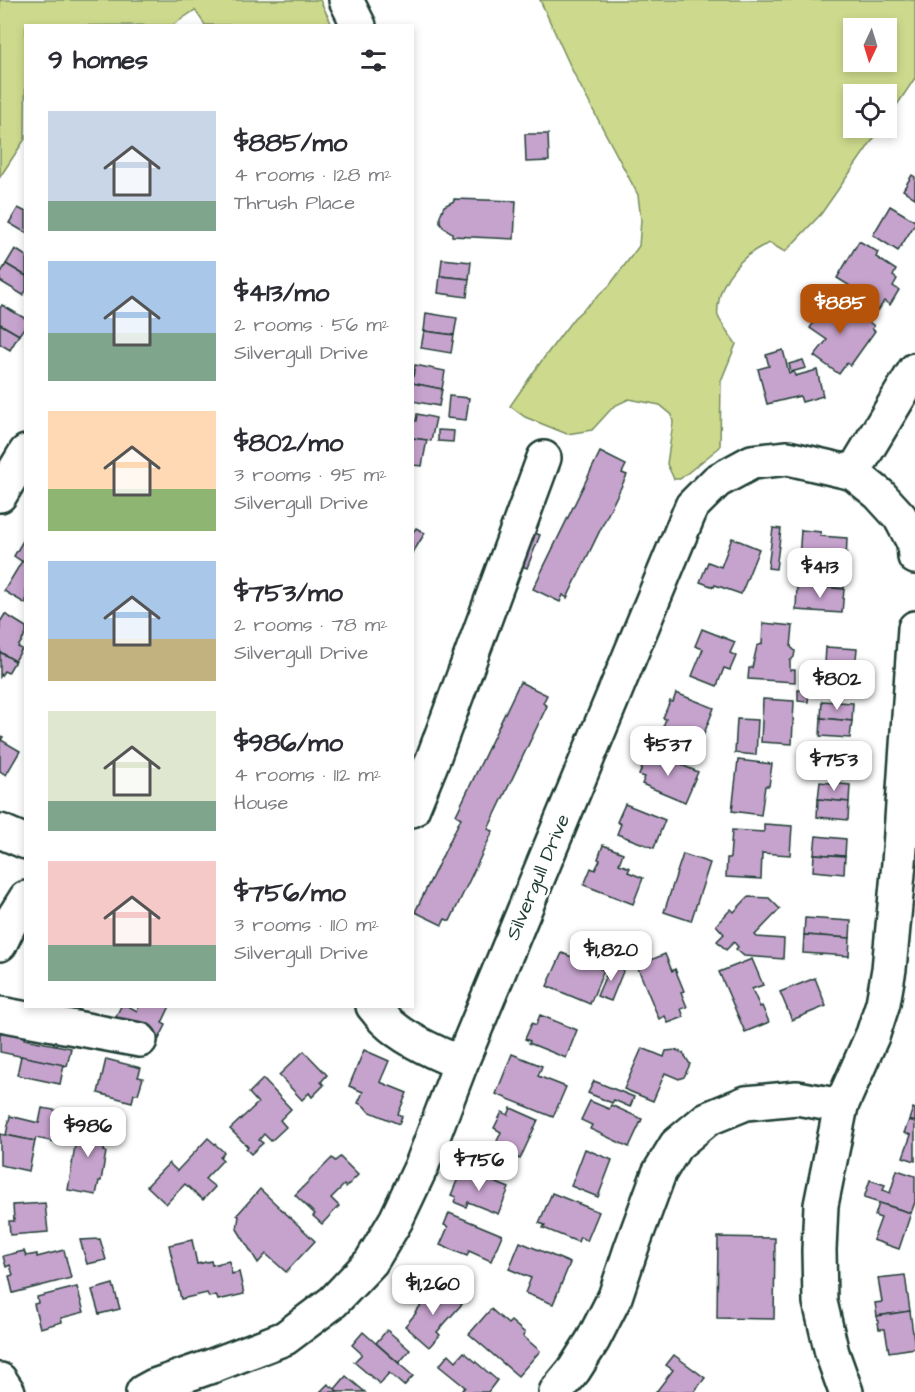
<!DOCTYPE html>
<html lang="en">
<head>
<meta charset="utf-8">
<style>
  body { margin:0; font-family:"Architects Daughter",sans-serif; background:#f7f7f7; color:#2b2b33; height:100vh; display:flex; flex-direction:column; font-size:22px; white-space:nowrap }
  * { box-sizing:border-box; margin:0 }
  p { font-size:20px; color:#7c7c81 }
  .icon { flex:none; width:33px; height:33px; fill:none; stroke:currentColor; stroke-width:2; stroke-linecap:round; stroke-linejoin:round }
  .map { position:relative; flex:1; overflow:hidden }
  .side { position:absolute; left:24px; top:24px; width:390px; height:984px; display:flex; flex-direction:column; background:#fff; border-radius:0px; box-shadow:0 3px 9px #0003 }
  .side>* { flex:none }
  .needle { width:39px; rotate:184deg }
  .buttons { position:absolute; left:843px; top:18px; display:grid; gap:12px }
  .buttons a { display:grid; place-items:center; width:54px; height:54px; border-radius:0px; background:#fff; box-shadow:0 3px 9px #0003; font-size:30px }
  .price { position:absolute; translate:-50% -51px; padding:0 14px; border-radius:12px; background:#fff; color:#222; font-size:20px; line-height:39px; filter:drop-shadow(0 2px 3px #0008) }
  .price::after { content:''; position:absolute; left:50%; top:36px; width:18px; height:14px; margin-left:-9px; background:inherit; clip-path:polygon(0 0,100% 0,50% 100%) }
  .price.current { background:#b45309; color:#fff }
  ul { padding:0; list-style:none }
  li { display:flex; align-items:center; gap:18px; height:150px; padding:0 24px }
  li span { display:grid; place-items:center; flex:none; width:168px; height:120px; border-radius:0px; color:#555 }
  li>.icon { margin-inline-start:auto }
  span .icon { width:72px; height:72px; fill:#fffc; stroke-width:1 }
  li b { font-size:26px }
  h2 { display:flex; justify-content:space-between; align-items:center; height:72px; padding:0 24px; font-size:26px }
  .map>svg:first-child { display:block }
</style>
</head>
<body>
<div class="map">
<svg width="915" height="1392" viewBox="0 0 915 1392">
  <rect width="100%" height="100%" fill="#fff"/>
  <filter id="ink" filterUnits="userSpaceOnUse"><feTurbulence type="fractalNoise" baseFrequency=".0167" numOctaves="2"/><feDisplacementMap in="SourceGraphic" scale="12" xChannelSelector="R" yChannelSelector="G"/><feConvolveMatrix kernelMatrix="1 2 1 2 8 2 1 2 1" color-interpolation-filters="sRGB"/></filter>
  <g filter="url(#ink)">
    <g fill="#cdda8d" stroke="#768c60" stroke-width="1.5" fill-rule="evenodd">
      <polygon points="0,0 320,0 332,25 205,25 195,10 173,25 26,26 25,139 0,177"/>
      <path d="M540 0H915V78L887 120 886 94H854V128H881L821 214 785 252 770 243C744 252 720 279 718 306 718 309 717 313 718 316 721 324 731 336 736 344L721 381 720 447 680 479H674L667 464 673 423 672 415 660 405 629 399 614 406 592 430 567 434 525 417 510 406 540 363 574 318 609 286 639 246 641 220 638 195 574 74ZM854 28H886V62H854Z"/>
    </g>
    <g fill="#c6a3cd" stroke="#1f3d34" stroke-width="1.5">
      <polygon points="525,134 548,134 549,161 526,162"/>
      <polygon points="912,175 915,177 915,198 903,190"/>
      <polygon points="454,199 516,201 514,239 452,236 452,233 443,227 440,222 440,216 444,206 454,201"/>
      <polygon points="890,206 915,221 915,224 898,251 873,235"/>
      <polygon points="18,208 26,212 26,233 9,223"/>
      <polygon points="859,241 878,252 876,257 896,270 893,276 897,279 893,286 899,290 890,305 884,301 878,311 857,298 860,292 837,278"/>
      <polygon points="15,249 26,256 26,276 6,264"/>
      <polygon points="442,259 471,262 469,279 440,276"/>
      <polygon points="6,264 26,276 26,291 23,295 0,281 0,274"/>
      <polygon points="440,276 469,279 467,297 438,293"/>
      <polygon points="831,299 852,314 854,311 874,326 872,329 875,331 850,366 847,363 839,374 814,356 827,340 810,328 816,319 812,316 823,300 828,303"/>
      <polygon points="2,305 26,319 26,325 19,335 0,324 0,308"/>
      <polygon points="426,313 457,318 454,335 424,331"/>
      <polygon points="0,324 19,335 10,350 0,344"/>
      <polygon points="424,331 454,335 451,353 421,348"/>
      <polygon points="783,350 789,373 794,372 795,376 817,370 823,396 802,402 800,396 767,404 758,369 769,366 766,355"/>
      <polygon points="803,360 806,368 791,372 789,364"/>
      <polygon points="415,365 445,371 442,389 412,383"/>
      <polygon points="412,383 442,389 439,406 412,401"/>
      <polygon points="449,396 469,398 466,420 447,418"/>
      <polygon points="417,414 436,418 431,441 412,438 412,421 416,421"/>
      <polygon points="438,430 454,431 453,442 438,441"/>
      <polygon points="412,438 427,440 422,466 412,465"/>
      <polygon points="600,452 626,465 622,473 627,475 567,598 563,595 560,602 533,589"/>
      <polygon points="416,528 425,533 412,554 412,531 414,531"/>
      <polygon points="521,528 540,535 527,568 508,560"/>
      <polygon points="773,528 781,529 776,569 768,568"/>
      <polygon points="801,530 821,532 820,536 847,538 846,563 799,560"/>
      <polygon points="732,538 759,549 741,594 715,585 714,587 700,582 708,562 721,567"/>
      <polygon points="24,539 26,540 26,564 14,556"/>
      <polygon points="799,560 846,563 844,589 797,585"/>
      <polygon points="22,561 26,564 26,604 4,591"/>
      <polygon points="797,585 844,589 842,613 796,610"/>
      <polygon points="5,614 26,627 26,634 18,647 22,649 15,661 0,652 0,622"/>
      <polygon points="763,623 793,626 791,647 795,651 794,657 790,661 790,670 795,670 795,682 748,679 749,668 752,668 757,646 762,644"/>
      <polygon points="702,629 735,642 730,653 736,656 730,670 724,668 717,686 692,676 703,649 695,646"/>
      <polygon points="826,647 857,649 855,667 825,664"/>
      <polygon points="0,652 15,661 8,673 4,671 0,677"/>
      <polygon points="825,664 855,667 854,685 823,682"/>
      <polygon points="520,682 547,695 543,703 547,706 488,829 493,831 450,921 445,919 442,925 415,912 461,818 456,815"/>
      <polygon points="798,690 809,691 808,702 798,701"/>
      <polygon points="676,693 714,708 700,744 662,729 666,719 663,718 670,701 673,702"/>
      <polygon points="763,699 794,701 792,744 761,742"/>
      <polygon points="822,701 853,703 852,721 821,718"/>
      <polygon points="821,718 852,721 850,738 820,736"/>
      <polygon points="737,719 758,720 756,755 735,753"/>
      <polygon points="0,736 3,737 1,740 20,751 6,775 0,771"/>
      <polygon points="649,751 698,772 685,802 642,784 645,777 639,775"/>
      <polygon points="738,760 772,764 769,786 765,786 761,815 732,811"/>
      <polygon points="820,782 850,785 849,802 818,799"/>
      <polygon points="818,799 849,802 848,820 817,817"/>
      <polygon points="625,804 665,820 654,848 617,834 621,824 617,822"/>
      <polygon points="764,824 792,826 790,855 762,853 761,879 726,877 727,858 730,858 732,830 764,832"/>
      <polygon points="816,836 846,839 845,856 814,854"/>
      <polygon points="603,845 623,853 619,864 630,868 628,872 643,878 633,904 584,885 591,868 595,870 600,860 598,859"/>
      <polygon points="683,854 710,863 691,921 664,912"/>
      <polygon points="814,854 845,856 844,874 813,871"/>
      <polygon points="748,897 769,898 780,909 755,935 757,937 784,939 783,959 744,956 736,949 738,947 734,942 726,950 717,941 724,934 716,925 731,909 734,912"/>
      <polygon points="805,918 851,921 850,938 804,935"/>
      <polygon points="804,935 850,938 849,956 803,953"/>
      <polygon points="562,953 604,970 590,1004 547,986"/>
      <polygon points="665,954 672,971 675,969 684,991 681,992 687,1007 681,1009 684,1017 668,1023 665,1016 659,1019 637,966"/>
      <polygon points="752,959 763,985 752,989 760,1007 762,1006 769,1022 745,1032 719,972"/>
      <polygon points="611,963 624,969 611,1001 597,996"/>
      <polygon points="815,978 826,1006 792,1020 780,992"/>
      <polygon points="45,1006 80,1006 78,1019"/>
      <polygon points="121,1006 128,1006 137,1011 139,1006 170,1006 162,1023 166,1025 157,1043 114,1021"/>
      <polygon points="540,1015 577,1030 566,1058 529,1043 530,1041 525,1039 532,1023 536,1025"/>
      <polygon points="6,1022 27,1026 24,1039 71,1048 67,1066 0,1052 0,1035"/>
      <polygon points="642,1048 664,1057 666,1051 676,1050 683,1053 690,1064 684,1077 679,1079 665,1073 653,1101 624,1089"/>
      <polygon points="364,1050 389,1061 380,1082 407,1093 398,1114 402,1116 399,1124 368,1111 364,1106 358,1103 363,1092 349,1086"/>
      <polygon points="304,1051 327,1075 321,1082 324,1085 312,1097 309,1093 302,1100 279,1075"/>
      <polygon points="512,1054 542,1066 538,1076 566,1087 553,1117 496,1094"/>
      <polygon points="21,1056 64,1065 60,1084 17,1075"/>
      <polygon points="106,1059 141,1068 138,1077 143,1078 138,1094 134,1094 132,1102 98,1093"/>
      <polygon points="263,1079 291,1109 280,1120 286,1127 271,1141 264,1134 259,1140 263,1143 251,1154 246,1149 248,1147 230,1129 258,1103 249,1093"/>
      <polygon points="594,1081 634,1097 630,1107 614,1100 612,1103 588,1093"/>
      <polygon points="590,1101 609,1109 611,1105 642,1119 629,1147 590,1129 592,1125 581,1120"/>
      <polygon points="42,1108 72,1113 66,1144 36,1138 35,1141 6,1135 10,1116 39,1123"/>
      <polygon points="511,1108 538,1120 520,1159 494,1148 501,1132 494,1128 502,1112 508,1115"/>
      <polygon points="913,1108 915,1109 915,1122 909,1120"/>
      <polygon points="909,1120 915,1122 915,1161 903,1157 911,1135 904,1133"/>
      <polygon points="79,1121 108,1126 104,1151 106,1152 101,1181 99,1181 96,1195 68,1190"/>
      <polygon points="0,1134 35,1141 29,1171 0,1165"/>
      <polygon points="208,1138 224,1152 220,1157 223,1160 205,1179 215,1187 203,1200 185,1184 166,1204 147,1186 169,1163 177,1171"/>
      <polygon points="585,1149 612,1160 598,1197 571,1186"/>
      <polygon points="340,1157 358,1175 346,1187 344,1185 331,1198 339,1206 322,1224 313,1216 315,1214 295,1195 332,1158 335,1161"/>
      <polygon points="462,1169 509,1188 498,1214 468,1202 466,1207 454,1202 456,1197 451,1195"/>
      <polygon points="897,1170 915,1176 915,1202 911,1213 864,1198 870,1180 885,1185 883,1190 890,1193"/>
      <polygon points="260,1189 315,1241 286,1272 266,1254 258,1263 237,1229 239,1216 237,1215"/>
      <polygon points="552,1193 599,1212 587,1241 580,1237 578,1242 543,1228 545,1225 539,1223"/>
      <polygon points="45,1203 48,1232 10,1235 9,1221 14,1221 13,1205"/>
      <polygon points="879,1203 911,1213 899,1249 873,1240 881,1218 875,1216"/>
      <polygon points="449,1213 502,1235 491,1261 469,1251 467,1256 440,1245 448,1227 444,1225"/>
      <polygon points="718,1237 775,1238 774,1319 717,1318"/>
      <polygon points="100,1239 106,1260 87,1264 80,1240"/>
      <polygon points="192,1240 197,1264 211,1261 212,1265 229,1261 232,1274 239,1272 244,1294 218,1300 216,1295 209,1297 207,1293 181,1299 169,1245"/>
      <polygon points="520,1242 570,1263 553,1304 525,1293 531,1278 509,1269"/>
      <polygon points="64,1250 71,1278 13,1293 9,1276 13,1275 10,1265 6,1267 3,1256 24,1251 26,1256 37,1254 37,1257"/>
      <polygon points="905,1275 910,1311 877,1316 875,1303 882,1302 878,1278"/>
      <polygon points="113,1284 120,1309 99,1314 92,1290"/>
      <polygon points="441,1285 462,1304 437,1332 440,1335 429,1347 405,1326 416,1313 415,1312 427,1299 428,1300"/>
      <polygon points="77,1287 84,1312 61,1318 62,1322 40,1328 34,1304 38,1303 37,1297"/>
      <polygon points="491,1309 508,1324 511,1321 525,1333 523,1336 540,1351 518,1376 469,1334"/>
      <polygon points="910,1311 915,1348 889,1352 885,1329 879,1329 877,1316"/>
      <polygon points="387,1330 410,1350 399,1363 376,1343"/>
      <polygon points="363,1332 413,1376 404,1386 389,1373 380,1384 354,1362 362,1354 352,1345"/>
      <polygon points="464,1352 497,1380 488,1392 465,1392 462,1390 465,1387 439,1366 449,1354 456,1361"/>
      <polygon points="674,1355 705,1378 694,1392 656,1392 673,1370 666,1365"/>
      <polygon points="346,1376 365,1392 338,1392 335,1389"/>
      <polygon points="328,1384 335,1389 338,1392 320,1392"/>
    </g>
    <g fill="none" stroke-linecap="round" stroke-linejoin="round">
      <g stroke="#1f3d34" stroke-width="38">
        <g id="minor">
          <polyline points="346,0 359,26"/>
          <polyline points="853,473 915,370"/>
          <polyline points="0,495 26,452"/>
          <polyline points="412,810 433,759 544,458"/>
          <polyline points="0,831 26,842"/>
          <polyline points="0,944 9,925 26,898"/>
          <path d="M373 1006C378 1011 381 1017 386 1021 403 1038 438 1054 461 1063"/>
          <polyline points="0,1014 140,1040"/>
          <polyline points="0,1380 8,1392"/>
          <polyline points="143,1392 154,1386 212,1366 285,1338 333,1302 371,1262 396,1220 422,1165 461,1063 692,506 717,481 752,462 788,458 853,473 879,494 900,517 914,543 915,557"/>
          <polyline points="556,1392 574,1370 593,1340 615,1297 631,1249 659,1173 676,1145 707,1119 746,1103 797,1098 841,1106"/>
          <polyline points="846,1392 832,1353 820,1302 819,1250 821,1205 841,1106 873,1034 883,1003 889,969 899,863 915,628"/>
        </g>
      </g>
      <use href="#minor" stroke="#fff" stroke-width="33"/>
    </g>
  </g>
  <g text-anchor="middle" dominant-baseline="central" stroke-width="5" stroke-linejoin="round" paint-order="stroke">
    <g font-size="20" fill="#1f3d34" stroke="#fff">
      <text transform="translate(538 877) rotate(-67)">Silvergull Drive</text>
    </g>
  </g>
</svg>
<div class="buttons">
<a><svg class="needle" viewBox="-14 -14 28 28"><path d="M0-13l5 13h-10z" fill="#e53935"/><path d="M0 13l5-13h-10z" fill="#7c7c81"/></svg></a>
<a><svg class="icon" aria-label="locate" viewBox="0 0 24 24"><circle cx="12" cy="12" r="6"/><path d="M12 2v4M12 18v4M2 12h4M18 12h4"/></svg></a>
</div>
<b class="price current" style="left:840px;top:335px">$885</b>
<b class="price" style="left:820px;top:599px">$413</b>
<b class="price" style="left:837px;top:711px">$802</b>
<b class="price" style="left:668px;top:777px">$537</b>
<b class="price" style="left:834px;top:792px">$753</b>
<b class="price" style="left:611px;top:982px">$1,820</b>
<b class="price" style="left:88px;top:1158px">$986</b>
<b class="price" style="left:479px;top:1192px">$756</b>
<b class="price" style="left:433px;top:1316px">$1,260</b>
<section class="side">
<h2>9 homes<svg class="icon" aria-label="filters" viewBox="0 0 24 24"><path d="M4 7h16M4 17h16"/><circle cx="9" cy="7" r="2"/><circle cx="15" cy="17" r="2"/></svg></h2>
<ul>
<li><span style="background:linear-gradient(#c9d6e8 75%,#7fa58c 0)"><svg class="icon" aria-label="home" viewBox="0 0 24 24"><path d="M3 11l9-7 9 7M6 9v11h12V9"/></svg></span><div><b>$885/mo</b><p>4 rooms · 128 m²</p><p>Thrush Place</p></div></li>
<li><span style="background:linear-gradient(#a9c7e8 60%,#7fa58c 0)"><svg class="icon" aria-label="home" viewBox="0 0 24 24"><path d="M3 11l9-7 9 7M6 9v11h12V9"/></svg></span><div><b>$413/mo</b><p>2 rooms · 56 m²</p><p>Silvergull Drive</p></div></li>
<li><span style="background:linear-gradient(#ffd9b3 65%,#8fb573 0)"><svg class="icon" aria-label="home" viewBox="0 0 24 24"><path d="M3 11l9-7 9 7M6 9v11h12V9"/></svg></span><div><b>$802/mo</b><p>3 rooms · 95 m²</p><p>Silvergull Drive</p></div></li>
<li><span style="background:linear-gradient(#a9c7e8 65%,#c2b280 0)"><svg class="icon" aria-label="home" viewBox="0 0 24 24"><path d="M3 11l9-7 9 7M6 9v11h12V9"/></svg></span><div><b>$753/mo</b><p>2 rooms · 78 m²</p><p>Silvergull Drive</p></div></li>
<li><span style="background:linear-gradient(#dfe7d0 75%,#7fa58c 0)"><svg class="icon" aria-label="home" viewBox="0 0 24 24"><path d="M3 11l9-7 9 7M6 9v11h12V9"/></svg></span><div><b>$986/mo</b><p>4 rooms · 112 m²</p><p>House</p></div></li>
<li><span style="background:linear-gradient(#f6c9c9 70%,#7fa58c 0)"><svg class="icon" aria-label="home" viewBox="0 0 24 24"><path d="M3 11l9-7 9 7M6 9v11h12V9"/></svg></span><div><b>$756/mo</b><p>3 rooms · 110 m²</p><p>Silvergull Drive</p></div></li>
</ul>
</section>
</div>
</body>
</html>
